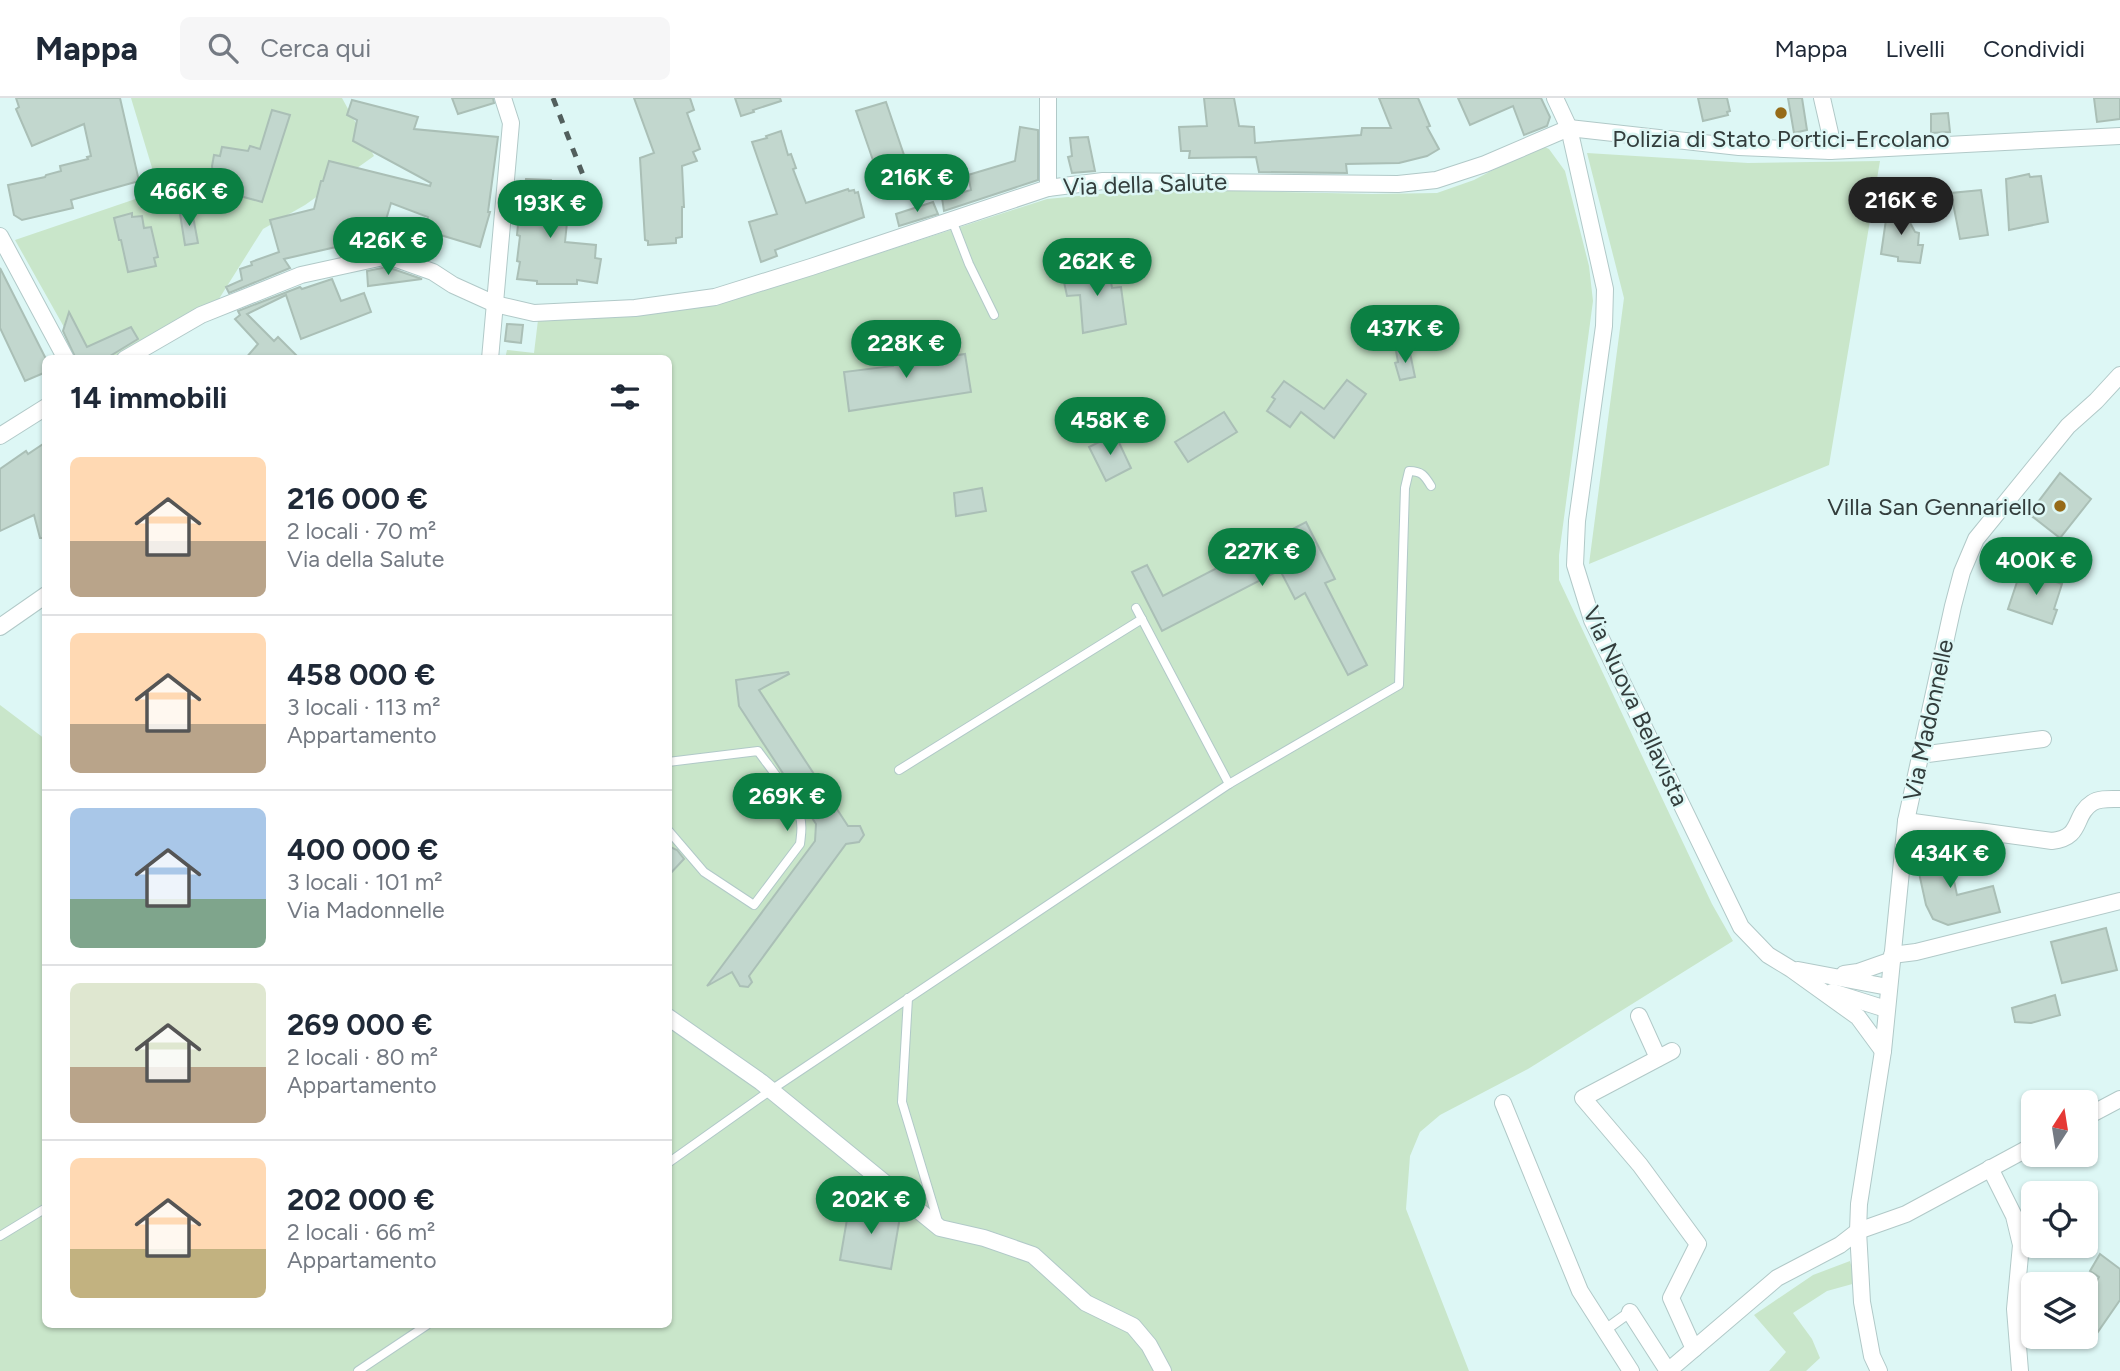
<!DOCTYPE html>
<html lang="it">
<head>
<meta charset="utf-8">
<style>
  body { margin:0; font-family:Figtree,sans-serif; background:#f6f6f7; color:#1f2937; height:100vh; display:flex; flex-direction:column; font-size:26px; white-space:nowrap }
  * { box-sizing:border-box; margin:0 }
  p { font-size:23px; color:#747a83 }
  .icon { flex:none; width:38px; height:38px; fill:none; stroke:currentColor; stroke-width:2; stroke-linecap:round; stroke-linejoin:round }
  .map { position:relative; flex:1; overflow:hidden }
  .side { position:absolute; left:42px; top:257px; width:630px; height:973px; display:flex; flex-direction:column; background:#fff; border-radius:10px; box-shadow:0 2px 5px #0004 }
  .side>* { flex:none }
  .needle { width:46px; rotate:12deg }
  .buttons { position:absolute; left:2021px; top:992px; display:grid; gap:14px }
  .buttons a { display:grid; place-items:center; width:77px; height:77px; border-radius:10px; background:#fff; box-shadow:0 2px 5px #0004; font-size:35px }
  .price { position:absolute; translate:-50% -60px; padding:0 16px; border-radius:24px; background:#0b8043; color:#fff; font-size:23px; line-height:46px; filter:drop-shadow(0 2px 4px #0008) }
  .price::after { content:''; position:absolute; left:50%; top:42px; width:21px; height:16px; margin-left:-10px; background:inherit; clip-path:polygon(0 0,100% 0,50% 100%) }
  .price.on { background:#222; color:#fff }
  ul { padding:0; list-style:none }
  li { display:flex; align-items:center; gap:21px; height:175px; padding:0 28px }
  li+li { border-top:2px solid #e0e1e3 }
  li span { display:grid; place-items:center; flex:none; width:196px; height:140px; border-radius:10px; color:#555 }
  li>.icon { margin-inline-start:auto }
  span .icon { width:84px; height:84px; fill:#fffc; stroke-width:1 }
  li b { font-size:30px }
  h2 { display:flex; justify-content:space-between; align-items:center; height:84px; padding:0 28px; font-size:30px }
  header { display:flex; align-items:center; gap:42px; box-sizing:border-box; height:98px; padding:0 35px; background:#fff; border-bottom:2px solid #e0e1e3 }
  header strong { font-size:33px }
  nav { display:flex; gap:38px; margin-inline-start:auto; font-size:24px }
  .search { width:490px; height:63px; background:#f6f6f7; display:flex; align-items:center; gap:18px; box-sizing:border-box; padding:0 24px; border-radius:10px; color:#747a83; font-size:26px }
  .map>svg:first-child { display:block }
</style>
</head>
<body>
<header>
<strong>Mappa</strong>
<div class="search"><svg class="icon" aria-label="search" viewBox="0 0 24 24"><circle cx="10" cy="10" r="6"/><path d="M15 15l6 6"/></svg>Cerca qui</div>
<nav><a>Mappa</a><a>Livelli</a><a>Condividi</a></nav>
</header>
<div class="map">
<svg width="2120" height="1273" viewBox="0 0 2120 1273">
  <rect width="100%" height="100%" fill="#ddf7f5"/>
  <g fill="#c9e6ca">
    <polygon points="131,0 342,0 374,58 305,107 263,131 217,204 114,261 82,261 15,142 159,93"/>
    <polygon points="1540,47 1549,51 1565,73 1589,168 1593,203 1559,457 1559,482 1712,806 1733,843 1528,971 1440,1017 1420,1034 1410,1058 1406,1111 1469,1273 0,1273 0,607 45,641 46,1227 668,1227 668,261 505,261 507,252 534,255 538,222 667,214 753,196 1047,101 1152,91 1372,96 1437,95 1474,82"/>
    <polygon points="1587,55 1748,65 1880,63 1829,367 1589,466 1624,200"/>
    <polygon points="1850,1163 1856,1185 1827,1193 1793,1215 1812,1241 1820,1260 1806,1273 1769,1273 1786,1254 1754,1217 1813,1177"/>
  </g>
  <g fill="#c2d7ce" stroke="#aabfb6" stroke-width="2">
    <polygon points="16,0 120,0 139,83 71,102 73,110 22,122 14,117 8,87 45,79 46,77 61,73 60,68 88,61 87,59 91,58 84,26 32,48 16,11 19,9"/>
    <polygon points="452,0 493,0 494,5 458,16"/>
    <polygon points="634,0 690,0 694,12 687,15 700,51 693,54 697,63 682,68 684,109 682,109 682,139 676,140 676,145 648,147 648,143 645,142 640,60 654,55"/>
    <polygon points="735,0 780,0 781,3 753,12 754,14 741,18"/>
    <polygon points="1204,0 1234,0 1239,28 1254,29 1255,45 1361,37 1362,30 1391,30 1379,0 1418,0 1430,28 1427,29 1439,51 1427,58 1399,65 1346,66 1347,75 1259,74 1256,59 1189,60 1190,53 1181,53 1179,29 1207,28"/>
    <polygon points="1458,0 1541,0 1550,19 1547,28 1524,37 1513,8 1470,27"/>
    <polygon points="1698,0 1727,0 1730,13 1727,14 1728,17 1703,23"/>
    <polygon points="1788,0 1802,0 1807,32 1794,35"/>
    <polygon points="2094,0 2120,0 2120,21 2097,24"/>
    <polygon points="352,2 418,19 414,31 498,39 488,114 490,114 480,149 424,132 428,119 391,105 379,145 337,151 336,149 284,161 290,170 229,195 226,189 242,182 240,171 252,167 251,164 279,154 270,122 314,111 321,83 323,83 329,63 430,88 431,85 353,43 357,22 347,17"/>
    <polygon points="886,4 905,60 876,71 856,13"/>
    <polygon points="272,12 290,17 262,104 214,91 212,68 214,57 220,58 222,49 248,53 250,48 260,51"/>
    <polygon points="1948,15 1950,34 1931,35 1931,16"/>
    <polygon points="1020,29 1038,32 1038,82 944,113 942,100 971,92 968,77 1015,63"/>
    <polygon points="781,33 788,57 791,56 796,70 793,71 806,105 848,91 849,93 854,92 855,95 858,94 864,119 775,152 777,158 761,164 749,124 777,116 752,44 767,40 766,38"/>
    <polygon points="1088,39 1095,73 1072,75 1068,59 1072,58 1070,40"/>
    <polygon points="2029,76 2030,79 2041,78 2048,124 2009,132 2006,81"/>
    <polygon points="526,81 551,82 551,88 560,90 560,94 562,94 561,110 565,110 565,114 568,115 565,144 596,147 595,160 601,161 597,185 577,182 577,186 537,186 537,183 517,181 520,164 517,163 520,138 517,137 522,85 525,86"/>
    <polygon points="1981,92 1988,137 1960,141 1951,95"/>
    <polygon points="933,104 938,116 899,128 896,116"/>
    <polygon points="1888,108 1909,111 1907,119 1915,134 1919,135 1918,147 1923,147 1920,165 1898,163 1898,159 1881,156"/>
    <polygon points="192,113 198,145 185,147 180,116"/>
    <polygon points="132,115 132,119 142,118 144,130 151,129 158,159 154,160 156,168 128,174 121,142 119,142 114,120"/>
    <polygon points="1108,165 1112,190 1121,189 1126,226 1083,235 1080,197 1067,198 1064,184 1078,181 1076,170"/>
    <polygon points="387,169 422,181 368,188 367,173"/>
    <polygon points="0,170 46,261 46,274 25,283 0,230"/>
    <polygon points="332,181 341,203 364,195 371,214 301,241 286,197 247,216 274,243 278,239 300,261 245,261 258,246 235,221 240,217 238,213 300,189 302,191"/>
    <polygon points="69,214 87,249 131,229 138,241 105,261 76,261 63,233"/>
    <polygon points="507,226 523,227 521,245 505,243"/>
    <polygon points="900,232 905,265 965,256 971,294 849,313 844,274 893,268 889,233"/>
    <polygon points="1409,250 1415,279 1400,282 1395,265 1398,264 1396,253"/>
    <polygon points="1347,282 1366,296 1334,340 1301,314 1290,329 1267,313 1275,301 1272,299 1284,283 1324,311"/>
    <polygon points="1224,314 1237,334 1188,364 1175,344"/>
    <polygon points="1115,336 1131,370 1106,383 1089,349"/>
    <polygon points="46,344 46,440 40,440 34,417 0,433 0,371 26,353 28,356"/>
    <polygon points="2060,375 2091,401 2060,440 2029,416"/>
    <polygon points="982,390 986,413 956,418 954,395"/>
    <polygon points="1306,424 1335,481 1325,485 1367,567 1348,577 1305,495 1295,501 1280,472 1162,533 1132,474 1147,467 1163,498"/>
    <polygon points="2021,472 2062,486 2054,511 2057,512 2052,526 2008,511"/>
    <polygon points="788,574 789,576 759,592 848,728 860,728 864,737 859,744 846,746 749,878 752,884 748,889 740,888 732,874 707,888 815,743 816,726 739,608 736,582"/>
    <polygon points="1941,746 1943,755 1948,755 1957,797 1993,788 2000,814 1948,827 1933,821 1926,807 1914,752"/>
    <polygon points="668,748 677,752 684,761 668,778"/>
    <polygon points="2106,830 2117,872 2062,885 2051,844"/>
    <polygon points="2055,897 2060,917 2031,925 2015,924 2012,910"/>
    <polygon points="850,1104 901,1113 891,1171 840,1162"/>
    <polygon points="2100,1156 2120,1171 2120,1202 2095,1238 2086,1232 2086,1200 2099,1179 2090,1173"/>
  </g>
  <g fill="none" stroke-linecap="round" stroke-linejoin="round">
    <g stroke="#b1c9c8" stroke-width="10">
      <g id="service">
        <polyline points="952,122 969,166 994,217"/>
        <polyline points="1136,510 1229,686"/>
        <path d="M668 664 758 653C770 670 795 700 800 719 803 728 801 737 800 746L754 807 704 774 668 732"/>
        <polyline points="899,672 1142,521"/>
        <polyline points="908,900 902,1004 939,1127"/>
        <path d="M668 1065 771 992 1229 686 1399 587 1405 390 1409 373C1422 373 1425 378 1431 388"/>
        <polyline points="0,1138 46,1110"/>
        <polyline points="358,1273 427,1227"/>
      </g>
    </g>
    <g stroke="#b1c9c8" stroke-width="12">
      <polyline id="pedestrian" points="1605,1232 1630,1214"/>
    </g>
    <g stroke="#b1c9c8" stroke-width="18">
      <g id="minor">
        <polyline points="1555,0 1569,30 1605,191 1604,228 1577,423 1575,467 1592,522 1741,829 1768,857 1791,871 1858,919 1883,953"/>
        <polyline points="1822,0 1830,35 1830,53"/>
        <polyline points="1048,90 1048,0"/>
        <polyline points="0,138 66,261"/>
        <polyline points="125,261 201,217 301,177 388,158 433,174 453,187 495,206 534,215 635,210 715,199 811,169 1048,90 1103,83 1398,86 1436,82 1485,66 1569,30 1739,49 1830,53 2120,38"/>
        <polyline points="490,261 511,25 503,0"/>
        <polyline points="0,338 46,309"/>
        <polyline points="0,529 46,497"/>
        <polyline points="1920,657 2043,641"/>
        <path d="M1906 723 2052 743C2083 740 2073 717 2092 705 2099 700 2111 701 2120 701"/>
        <polyline points="1892,857 1916,854 2120,803"/>
        <polyline points="1798,872 1888,889"/>
        <polyline points="1844,876 1858,874 1892,862"/>
        <polyline points="1832,894 1886,911"/>
        <polyline points="1639,918 1658,960"/>
        <polyline points="668,919 761,984 940,1130 984,1140 1033,1157 1086,1205 1133,1228 1149,1247 1163,1273"/>
        <polyline points="1672,953 1583,1000 1640,1067 1698,1146 1671,1200 1694,1251"/>
        <polyline points="1503,1005 1580,1193 1631,1273"/>
        <polyline points="2086,1019 2120,1001"/>
        <polyline points="1990,1070 2014,1118 2021,1147 2015,1211 2020,1273"/>
        <polyline points="1630,1214 1668,1273"/>
        <polyline points="1668,1273 1777,1180 1840,1147 1858,1133 1906,1116 2034,1047"/>
        <polyline points="1879,1273 1872,1258 1862,1204 1858,1133 1859,1106 1883,953 1906,723 1953,508 1962,474 1976,441 2068,328 2096,303 2120,277"/>
      </g>
    </g>
    <use href="#service" stroke="#fff" stroke-width="8"/>
    <use href="#pedestrian" stroke="#fff" stroke-width="10"/>
    <use href="#minor" stroke="#fff" stroke-width="16"/>
    <polyline stroke="#525f5d" stroke-width="5" stroke-dasharray="9 9" stroke-linecap="butt" points="553,0 590,95"/>
  </g>
  <g fill="#966b18" stroke="#ddf7f5" stroke-width="2.5">
    <circle cx="1781" cy="15" r="7"/>
    <circle cx="2060" cy="408" r="7"/>
  </g>
  <g text-anchor="middle" dominant-baseline="central" stroke-width="5" stroke-linejoin="round" paint-order="stroke">
    <g font-size="24" fill="#333d3c" stroke="#ddf7f5">
      <text x="1781" y="40">Polizia di Stato Portici-Ercolano</text>
      <text x="2046" y="408" text-anchor="end">Villa San Gennariello</text>
    </g>
    <g font-size="24" fill="#333d3c" stroke="#ddf7f5">
      <text transform="translate(1145 86) rotate(-2)">Via della Salute</text>
      <text transform="translate(1636 608) rotate(65)">Via Nuova Bellavista</text>
      <text transform="translate(1928 622) rotate(-78)">Via Madonnelle</text>
    </g>
  </g>
</svg>
<div class="buttons">
<a><svg class="needle" viewBox="-14 -14 28 28"><path d="M0-13l5 13h-10z" fill="#e53935"/><path d="M0 13l5-13h-10z" fill="#747a83"/></svg></a>
<a><svg class="icon" aria-label="locate" viewBox="0 0 24 24"><circle cx="12" cy="12" r="6"/><path d="M12 2v4M12 18v4M2 12h4M18 12h4"/></svg></a>
<a><svg class="icon" aria-label="layers" viewBox="0 0 24 24"><path d="M12 4l9 5-9 5-9-5zM3 14l9 5 9-5"/></svg></a>
</div>
<b class="price" style="left:917px;top:116px">216K €</b>
<b class="price" style="left:189px;top:130px">466K €</b>
<b class="price on" style="left:1901px;top:139px">216K €</b>
<b class="price" style="left:550px;top:142px">193K €</b>
<b class="price" style="left:388px;top:179px">426K €</b>
<b class="price" style="left:1097px;top:200px">262K €</b>
<b class="price" style="left:1405px;top:267px">437K €</b>
<b class="price" style="left:906px;top:282px">228K €</b>
<b class="price" style="left:1110px;top:359px">458K €</b>
<b class="price" style="left:1262px;top:490px">227K €</b>
<b class="price" style="left:2036px;top:499px">400K €</b>
<b class="price" style="left:787px;top:735px">269K €</b>
<b class="price" style="left:1950px;top:792px">434K €</b>
<b class="price" style="left:871px;top:1138px">202K €</b>
<section class="side">
<h2>14 immobili<svg class="icon" aria-label="filters" viewBox="0 0 24 24"><path d="M4 7h16M4 17h16"/><circle cx="9" cy="7" r="2"/><circle cx="15" cy="17" r="2"/></svg></h2>
<ul>
<li><span style="background:linear-gradient(#ffd9b3 60%,#b9a48a 0)"><svg class="icon" aria-label="home" viewBox="0 0 24 24"><path d="M3 11l9-7 9 7M6 9v11h12V9"/></svg></span><div><b>216 000 €</b><p>2 locali · 70 m²</p><p>Via della Salute</p></div></li>
<li><span style="background:linear-gradient(#ffd9b3 65%,#b9a48a 0)"><svg class="icon" aria-label="home" viewBox="0 0 24 24"><path d="M3 11l9-7 9 7M6 9v11h12V9"/></svg></span><div><b>458 000 €</b><p>3 locali · 113 m²</p><p>Appartamento</p></div></li>
<li><span style="background:linear-gradient(#a9c7e8 65%,#7fa58c 0)"><svg class="icon" aria-label="home" viewBox="0 0 24 24"><path d="M3 11l9-7 9 7M6 9v11h12V9"/></svg></span><div><b>400 000 €</b><p>3 locali · 101 m²</p><p>Via Madonnelle</p></div></li>
<li><span style="background:linear-gradient(#dfe7d0 60%,#b9a48a 0)"><svg class="icon" aria-label="home" viewBox="0 0 24 24"><path d="M3 11l9-7 9 7M6 9v11h12V9"/></svg></span><div><b>269 000 €</b><p>2 locali · 80 m²</p><p>Appartamento</p></div></li>
<li><span style="background:linear-gradient(#ffd9b3 65%,#c2b280 0)"><svg class="icon" aria-label="home" viewBox="0 0 24 24"><path d="M3 11l9-7 9 7M6 9v11h12V9"/></svg></span><div><b>202 000 €</b><p>2 locali · 66 m²</p><p>Appartamento</p></div></li>
</ul>
</section>
</div>
</body>
</html>
